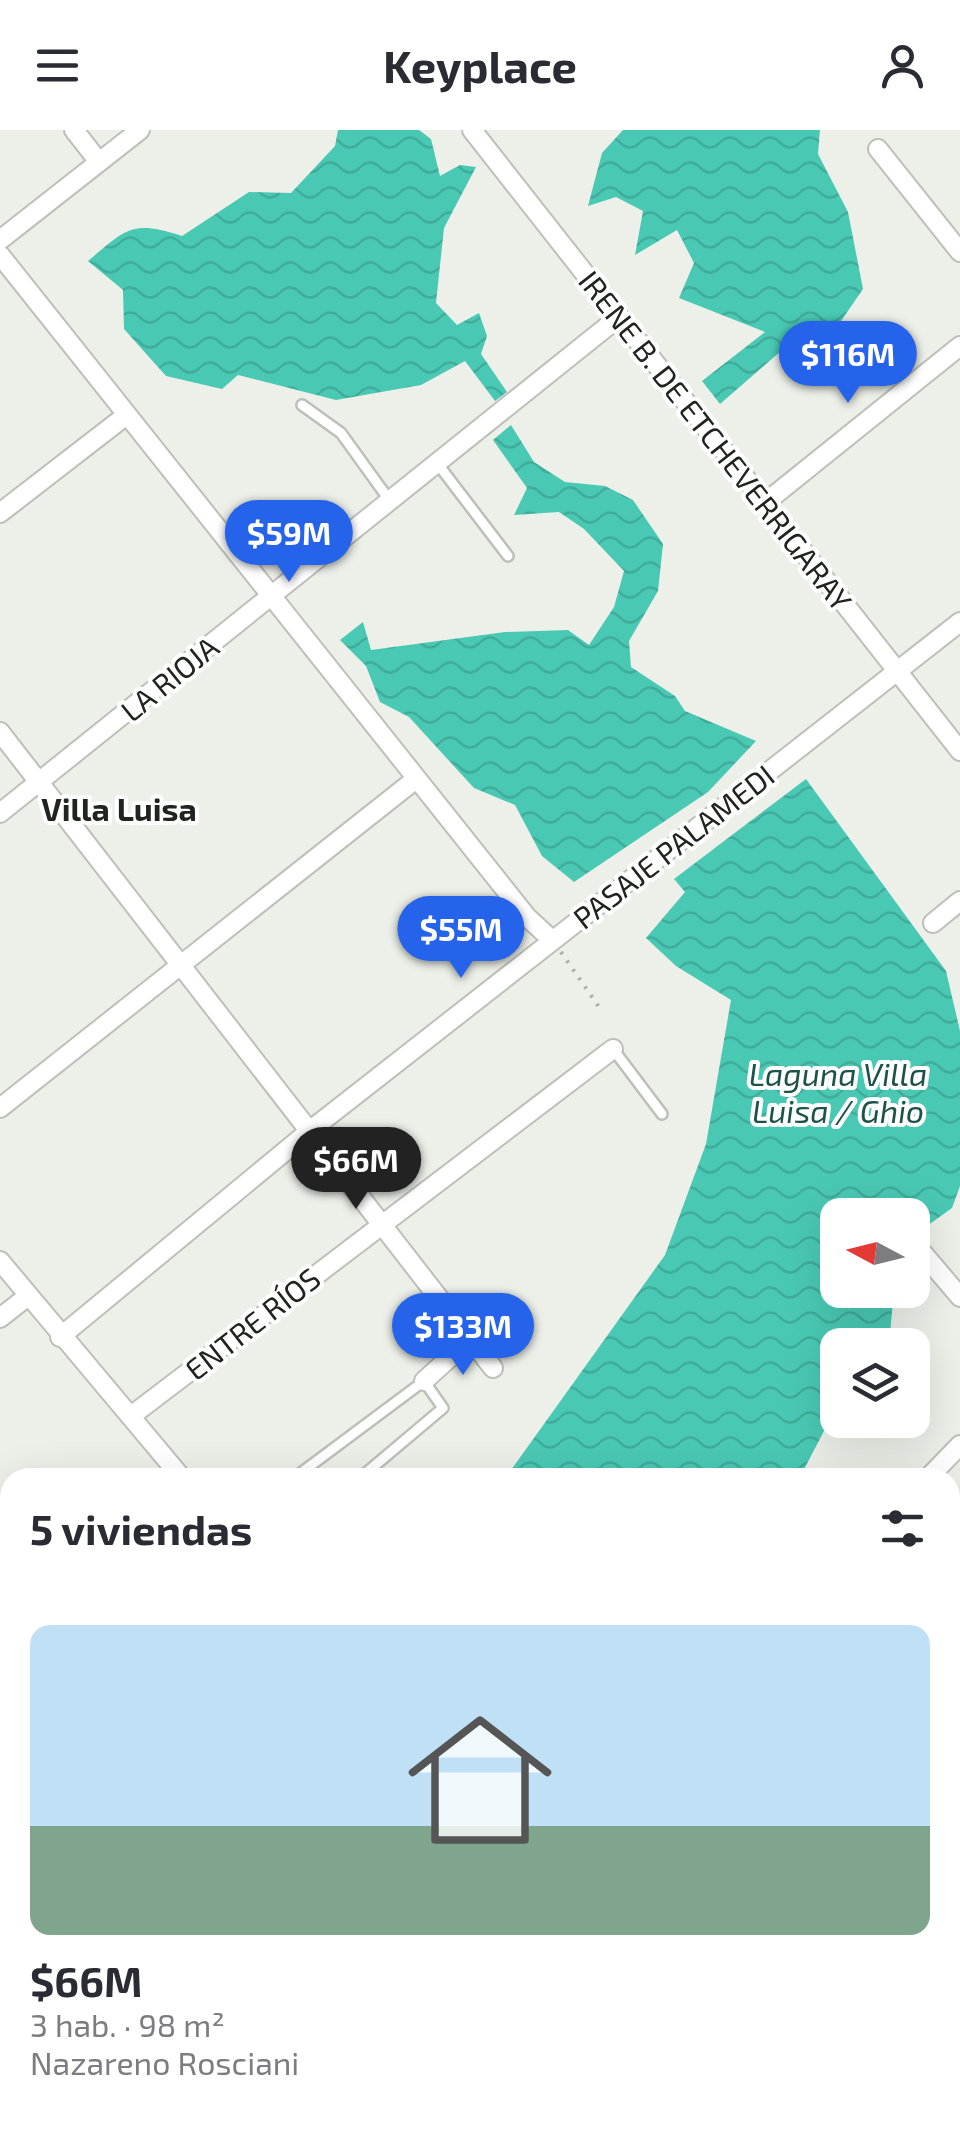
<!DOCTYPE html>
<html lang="es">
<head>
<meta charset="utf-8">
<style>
  body { margin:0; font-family:"Exo 2",sans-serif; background:#f7f7f7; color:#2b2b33; height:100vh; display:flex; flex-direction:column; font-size:38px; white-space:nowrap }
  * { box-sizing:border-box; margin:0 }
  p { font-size:32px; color:#7c7c81 }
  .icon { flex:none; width:55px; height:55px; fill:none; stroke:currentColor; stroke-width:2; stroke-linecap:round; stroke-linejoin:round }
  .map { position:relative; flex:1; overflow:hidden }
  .side { position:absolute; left:0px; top:1338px; width:960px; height:672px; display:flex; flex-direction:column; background:#fff; border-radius:30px 30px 0 0; box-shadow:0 10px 40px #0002 }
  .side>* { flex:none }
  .needle { width:65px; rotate:277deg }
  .tools { position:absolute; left:820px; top:1068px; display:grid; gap:20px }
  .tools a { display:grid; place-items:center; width:110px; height:110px; border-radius:20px; background:#fff; box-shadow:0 10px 40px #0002; font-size:50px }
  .price { position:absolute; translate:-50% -85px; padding:0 22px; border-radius:35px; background:#2563eb; color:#fff; font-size:32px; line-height:65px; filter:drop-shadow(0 2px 5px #0008) }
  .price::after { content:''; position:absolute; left:50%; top:60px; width:30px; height:22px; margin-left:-15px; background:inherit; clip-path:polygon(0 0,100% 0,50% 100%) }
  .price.selected { background:#222; color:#fff }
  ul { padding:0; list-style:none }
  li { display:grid; align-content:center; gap:20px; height:530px; padding:0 30px }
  li span { display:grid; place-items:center; height:310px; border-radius:20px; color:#555 }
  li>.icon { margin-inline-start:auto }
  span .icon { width:180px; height:180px; fill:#fffc; stroke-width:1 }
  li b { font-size:42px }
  h2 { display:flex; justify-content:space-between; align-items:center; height:120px; padding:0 30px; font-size:42px }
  header { display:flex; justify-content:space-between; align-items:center; height:130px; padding:0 30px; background:#fff; font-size:45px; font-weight:700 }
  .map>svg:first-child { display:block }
</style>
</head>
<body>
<header><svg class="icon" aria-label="menu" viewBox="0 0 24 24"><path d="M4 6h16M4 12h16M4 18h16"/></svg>Keyplace<svg class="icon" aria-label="person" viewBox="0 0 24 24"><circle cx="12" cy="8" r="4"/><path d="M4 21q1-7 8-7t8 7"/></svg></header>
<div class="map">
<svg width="960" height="2009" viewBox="0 0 960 2009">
  <defs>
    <pattern id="water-waves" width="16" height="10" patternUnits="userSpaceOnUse" patternTransform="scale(2.5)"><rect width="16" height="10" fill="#49c9b4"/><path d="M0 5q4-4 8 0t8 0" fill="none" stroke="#40ac9a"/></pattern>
  </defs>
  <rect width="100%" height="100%" fill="#edf0e9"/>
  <polygon fill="#e8b781" points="960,1721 960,1780 950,1789 950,1731"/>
  <g fill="url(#water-waves)">
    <path d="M338 0H419L431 9 440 46 460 35 476 37 444 98 436 173 457 195 479 183 487 206 481 224 507 262 495 271 465 231 421 255 336 270 238 245 222 259 166 246 124 199 123 160 88 131C127 98 132 90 182 106L249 62 291 63 335 16Z"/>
    <polygon points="623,0 820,0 818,24 848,82 863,159 830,207 804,201 720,274 702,251 765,202 679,168 694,133 677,100 635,125 643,81 616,67 588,76 602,23"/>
    <polygon points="511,295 534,332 565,352 605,356 633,370 663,414 658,461 629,511 631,537 675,566 685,581 756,611 708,662 574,752 542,726 515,675 474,658 409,587 380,572 366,536 340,510 363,492 371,520 505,502 568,500 589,515 614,477 624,441 584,399 559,382 514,385 527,358 493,310"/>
    <polygon points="806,649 946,841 960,901 960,1056 952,1078 913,1106 912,1085 838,1085 838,1160 894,1160 890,1204 882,1215 838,1215 837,1276 800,1347 506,1347 665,1125 706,1014 731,870 676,836 646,808 685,762 674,749"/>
  </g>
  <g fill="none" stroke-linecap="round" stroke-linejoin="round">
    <g stroke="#bdc0b9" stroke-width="14">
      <g id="service">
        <polyline points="302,275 341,303 390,371"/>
        <polyline points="437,333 508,426"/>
        <polyline points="613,919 662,984"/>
        <polyline points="294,1348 424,1251 443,1278 360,1348"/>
        <polyline points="0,1831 10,1823"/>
        <polyline points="869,2000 876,2009"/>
      </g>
    </g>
    <g stroke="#bdc0b9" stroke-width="22">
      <g id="minor">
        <polyline points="74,0 99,32"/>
        <polyline points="472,0 960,621"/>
        <polyline points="878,19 960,122"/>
        <polyline points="0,110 140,0"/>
        <polyline points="0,125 527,787 552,810"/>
        <polyline points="766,372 960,216"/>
        <polyline points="0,383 124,287"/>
        <polyline points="0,602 493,1238"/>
        <polyline points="0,683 619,187"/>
        <polyline points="933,793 960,771"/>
        <polyline points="0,978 416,649"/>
        <polyline points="916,1115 960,1167"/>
        <polyline points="0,1131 182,1348"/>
        <polyline points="0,1188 28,1166"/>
        <polyline points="60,1207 312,999 960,492"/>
        <polyline points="424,1251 470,1209"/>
        <polyline points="131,1286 613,919"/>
        <polyline points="928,1348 960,1315"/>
        <polyline points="0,1454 10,1446"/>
        <polyline points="950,1512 960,1502"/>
        <polyline points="0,1533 10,1545"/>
        <polyline points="950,1700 960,1691"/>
        <polyline points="950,1884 960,1897"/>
        <polyline points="0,1899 10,1912"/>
        <polyline points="78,2000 85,2009"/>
        <polyline points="665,2000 671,2009"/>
        <polyline points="286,2009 297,2000"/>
        <polyline points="451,2009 460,2000"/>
        <polyline points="578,2009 587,2000"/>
      </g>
    </g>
    <polyline stroke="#acafa9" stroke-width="4" stroke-dasharray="2.5 8" stroke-linecap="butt" points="561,822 601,880"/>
    <use href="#service" stroke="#fff" stroke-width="9"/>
    <use href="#minor" stroke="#fff" stroke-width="18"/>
  </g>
  <g text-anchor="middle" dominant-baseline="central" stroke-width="8" stroke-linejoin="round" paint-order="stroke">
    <g font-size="30" fill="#212320" stroke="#fff">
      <text transform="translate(716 310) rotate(52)">IRENE B. DE ETCHEVERRIGARAY</text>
      <text transform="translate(169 548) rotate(-39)">LA RIOJA</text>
      <text transform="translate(673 716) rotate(-38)">PASAJE PALAMEDI</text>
      <text transform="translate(252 1193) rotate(-38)">ENTRE RÍOS</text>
    </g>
    <g font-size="32" font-weight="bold" fill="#212320" stroke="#fff">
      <text x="119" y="678">Villa Luisa</text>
    </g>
    <g font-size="32" font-style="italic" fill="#1d524a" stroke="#fff">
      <text x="838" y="943">Laguna Villa<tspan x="838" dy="37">Luisa / Ghio</tspan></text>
    </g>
  </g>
</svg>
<div class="tools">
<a><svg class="needle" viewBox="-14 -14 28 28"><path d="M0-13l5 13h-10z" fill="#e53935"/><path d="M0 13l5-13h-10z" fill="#7c7c81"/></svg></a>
<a><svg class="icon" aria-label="layers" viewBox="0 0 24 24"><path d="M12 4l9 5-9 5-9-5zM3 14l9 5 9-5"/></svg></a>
</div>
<b class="price" style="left:848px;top:276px">$116M</b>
<b class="price" style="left:289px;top:455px">$59M</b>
<b class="price" style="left:461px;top:851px">$55M</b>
<b class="price selected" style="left:356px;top:1082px">$66M</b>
<b class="price" style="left:463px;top:1248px">$133M</b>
<section class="side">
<h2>5 viviendas<svg class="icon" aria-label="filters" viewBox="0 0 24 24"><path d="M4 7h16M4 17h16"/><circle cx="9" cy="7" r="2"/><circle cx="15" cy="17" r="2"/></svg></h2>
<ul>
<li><span style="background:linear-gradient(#bfe0f5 65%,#7fa58c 0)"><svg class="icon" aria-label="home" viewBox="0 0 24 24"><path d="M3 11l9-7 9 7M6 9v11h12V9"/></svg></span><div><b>$66M</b><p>3 hab. · 98 m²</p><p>Nazareno Rosciani</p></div></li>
</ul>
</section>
</div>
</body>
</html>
